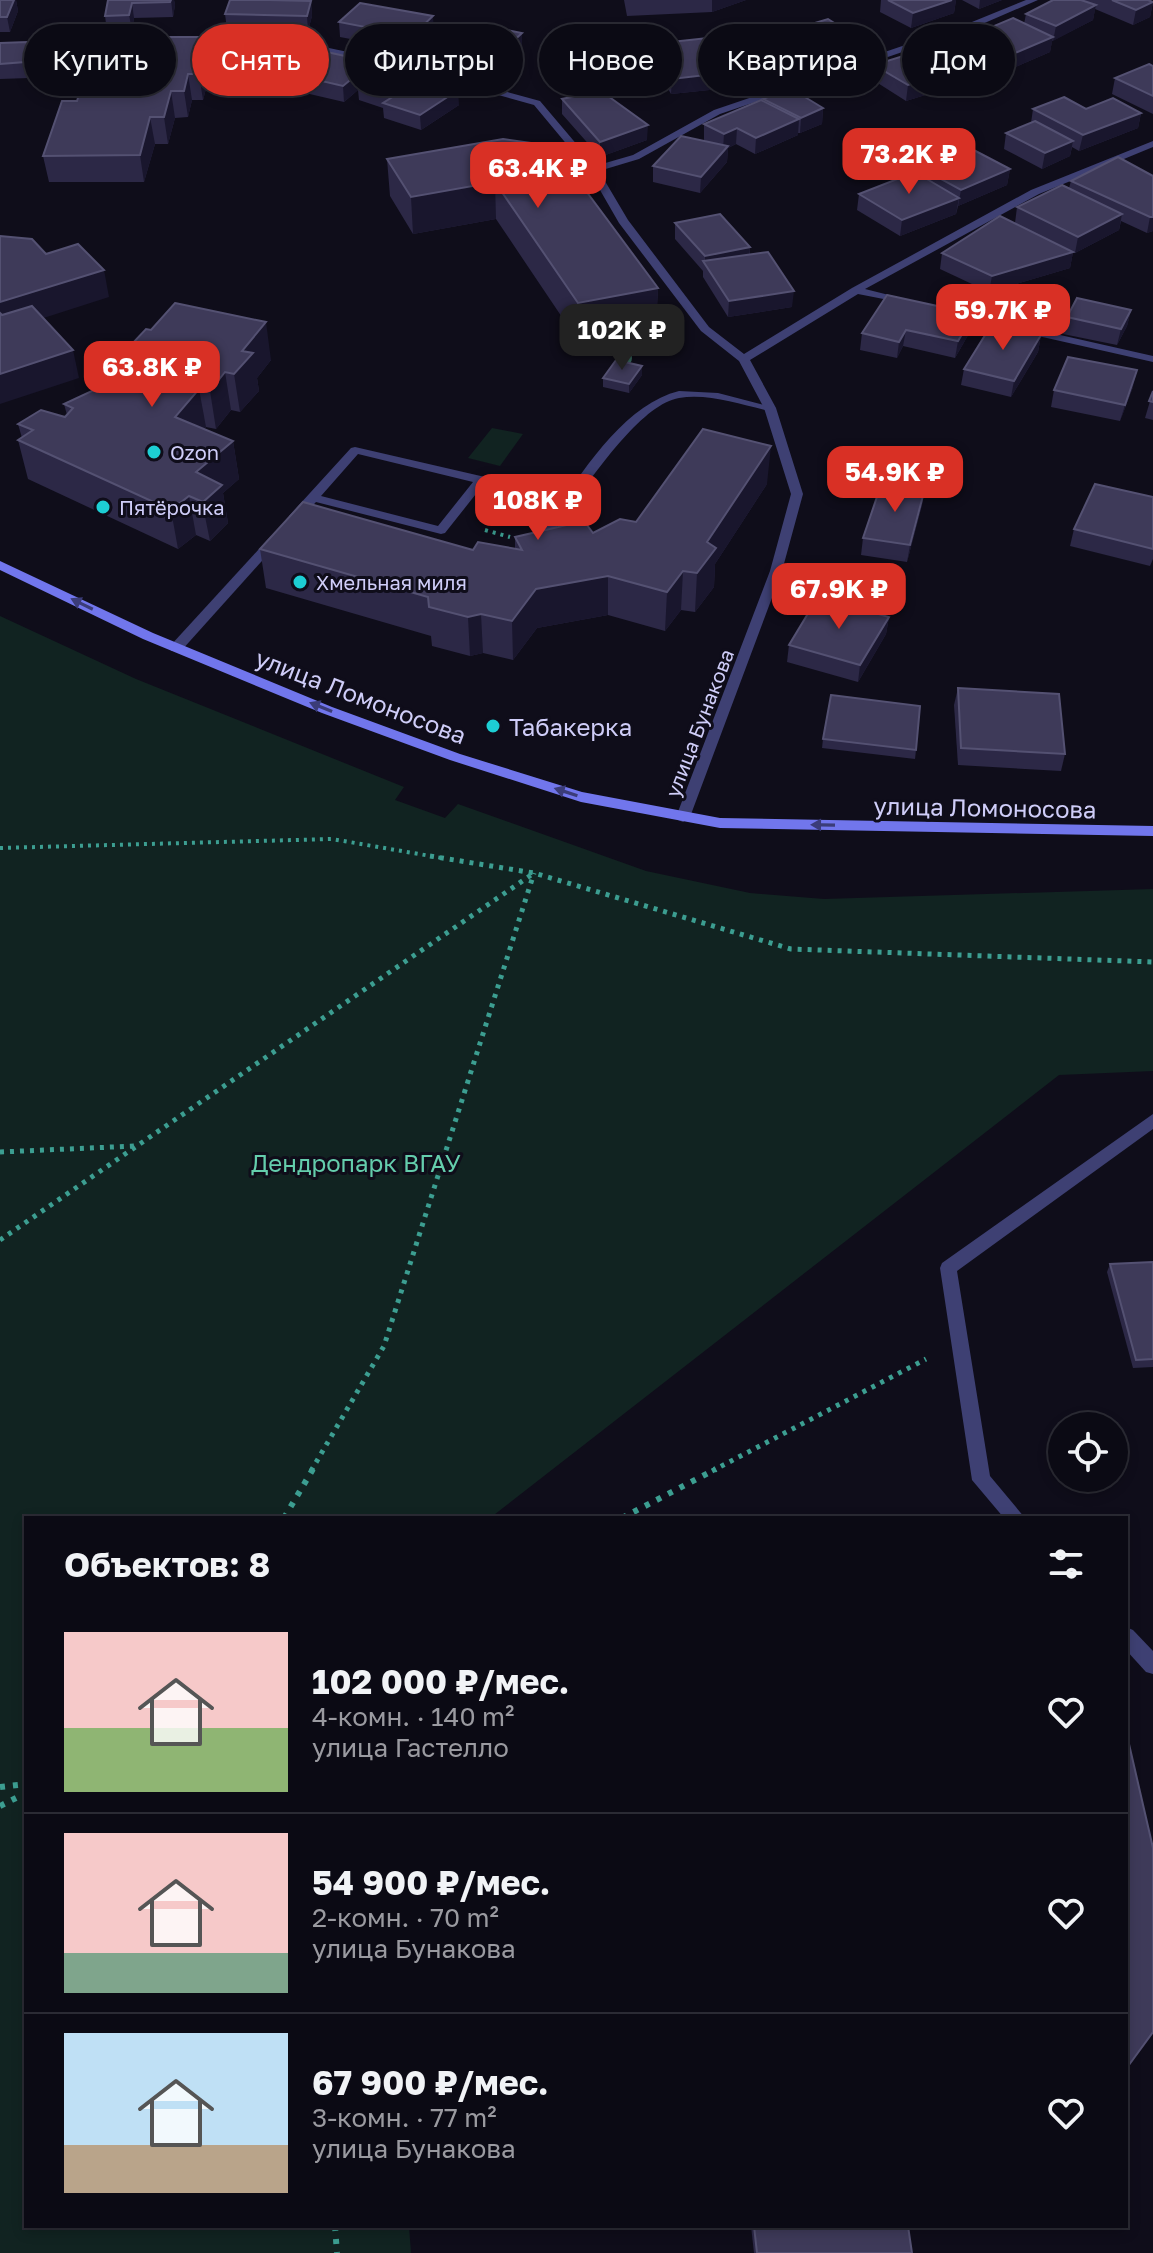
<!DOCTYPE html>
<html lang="ru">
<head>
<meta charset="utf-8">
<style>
  body { margin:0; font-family:"Golos Text",sans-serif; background:#191822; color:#f1f3f6; height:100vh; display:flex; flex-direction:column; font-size:30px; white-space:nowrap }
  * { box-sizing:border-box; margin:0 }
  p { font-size:26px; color:#9a9aa0 }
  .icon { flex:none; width:44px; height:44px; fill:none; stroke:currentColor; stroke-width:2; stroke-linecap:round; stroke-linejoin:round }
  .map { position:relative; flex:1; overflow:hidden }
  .details { position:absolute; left:24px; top:1516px; width:1104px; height:712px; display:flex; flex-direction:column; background:#0b0a14; border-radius:0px; box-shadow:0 4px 12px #0003,0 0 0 2px #2b2b34 }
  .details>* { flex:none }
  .top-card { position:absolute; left:24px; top:24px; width:1106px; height:72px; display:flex; gap:16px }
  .buttons { position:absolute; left:1048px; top:1412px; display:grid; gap:16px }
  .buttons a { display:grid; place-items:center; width:80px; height:80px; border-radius:50%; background:#0b0a14; box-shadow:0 4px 12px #0003,0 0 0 2px #2b2b34; font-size:40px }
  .price { position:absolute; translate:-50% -68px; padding:0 18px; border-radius:16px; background:#d93025; color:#fff; font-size:26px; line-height:52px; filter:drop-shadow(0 2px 4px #0008) }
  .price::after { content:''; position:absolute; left:50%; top:48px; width:24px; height:18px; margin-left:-12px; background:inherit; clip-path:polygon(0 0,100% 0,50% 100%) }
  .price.on { background:#222; color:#fff }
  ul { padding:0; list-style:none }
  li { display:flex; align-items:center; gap:24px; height:200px; padding:0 40px }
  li+li { border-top:2px solid #2b2b34 }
  li span { display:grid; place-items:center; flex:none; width:224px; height:160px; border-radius:0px; color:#555 }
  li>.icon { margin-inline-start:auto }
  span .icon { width:96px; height:96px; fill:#fffc; stroke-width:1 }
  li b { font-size:34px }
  h2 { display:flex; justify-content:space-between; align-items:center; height:96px; padding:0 40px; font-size:34px }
  .chip { padding:0 28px; border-radius:36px; background:#0b0a14; box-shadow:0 4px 12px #0003,0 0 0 2px #2b2b34; font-size:28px; line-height:72px }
  .chip.on { background:#d93025; color:#fff }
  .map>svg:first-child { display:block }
</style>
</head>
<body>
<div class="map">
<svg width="1153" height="2253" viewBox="0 0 1153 2253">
  <rect width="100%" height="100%" fill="#0f0d1a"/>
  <g fill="#112321">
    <polygon points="492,428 523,434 500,466 468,458"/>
    <polygon points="0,616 136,679 404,787 395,800 445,818 458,804 646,871 750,893 824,899 1153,889 1153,1071 1059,1075 490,1518 26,1518 26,2226 409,2226 411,2253 0,2253"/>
  </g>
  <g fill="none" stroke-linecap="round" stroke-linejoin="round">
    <g stroke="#3c9e91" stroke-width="4" stroke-dasharray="3 5" stroke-linecap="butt">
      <polyline points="485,530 510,537"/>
      <polyline points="0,848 332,839 442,858"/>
    </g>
    <g stroke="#3c9e91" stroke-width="5" stroke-dasharray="4 6" stroke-linecap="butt">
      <polyline points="430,856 534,873 791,949 1153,962"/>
      <polyline points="0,1152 135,1146"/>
      <polyline points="0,1240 534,873"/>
      <polyline points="311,1471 384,1346 534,873"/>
      <polyline points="712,1471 926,1359"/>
    </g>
    <g stroke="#3c9e91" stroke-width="6" stroke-dasharray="5 8" stroke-linecap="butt">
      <polyline points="284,1518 313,1469"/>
      <polyline points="622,1518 716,1469"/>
      <polyline points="0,1787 26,1784"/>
      <polyline points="0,1806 26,1793"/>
      <polyline points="335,2226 337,2253"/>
    </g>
    <g fill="#3e4073" fill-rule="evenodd">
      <path d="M679 391 718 393 776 408 770 411C741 405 709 393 679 398 634 405 570 510 543 547H535V541C570 492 617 406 679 391Z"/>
      <path d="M355 447 485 477 487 480 445 533 441 534 316 502 297 522H289V516L351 448ZM358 454 473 482 438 526 321 496Z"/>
      <polygon points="275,535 279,536 279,542 181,651 171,651 171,645 271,536"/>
      <polygon points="1153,1114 1153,1129 957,1271 990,1476 1025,1518 1004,1518 972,1480 940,1268 942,1263"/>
      <polygon points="1126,1627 1133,1630 1153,1651 1153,1674 1146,1672 1126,1650"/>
    </g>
    <g fill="#3e4073" fill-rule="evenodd">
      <polygon points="1026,0 1038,0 973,28 720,114 639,159 599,171 628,220 709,327 744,354 852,288 1031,190 1153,141 1153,147 1039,194 865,289 909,300 909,304 858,294 750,360 776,408 803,494 782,571 690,817 683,822 678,820 676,817 770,571 791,494 764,408 739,361 701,331 619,223 589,171 534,105 409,70 286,45 201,44 196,41 201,38 286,39 410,65 540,101 595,166 633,155 714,110 967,24"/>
      <polygon points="117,40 119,42 114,45 0,49 0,43"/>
      <polygon points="954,311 1153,356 1153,362 950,316 949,314"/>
    </g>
    <polygon fill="#7176ec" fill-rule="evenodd" points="0,561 153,633 332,707 460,754 582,792 720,818 1153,826 1153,836 720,828 581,802 450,760 322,713 143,639 0,570"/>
  </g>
  <circle fill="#3e776a" cx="624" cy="358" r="8"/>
  <g fill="#2c2846">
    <polygon points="0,0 16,0 18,11 10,32 0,32"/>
    <polygon points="108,0 174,0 175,5 173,17 134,18 132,30 107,31 105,16"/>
    <polygon points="230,0 311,1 312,16 308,31 227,29 225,14"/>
    <polygon points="624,0 746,0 712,12 627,16"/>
    <polygon points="881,0 956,0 954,13 911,28 880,12"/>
    <polygon points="962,0 1002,0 979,9"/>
    <polygon points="1053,0 1151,0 1150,1 1153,2 1150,17 1133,25 1095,9 1093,20 1052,41 1050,52 1006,71 988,63 986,76 906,101 873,80 874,65 966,47 968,37 1024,24 1026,14"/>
    <polygon points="339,22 434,31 413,51 340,37"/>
    <polygon points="791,30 851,50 815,61 790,45"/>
    <polygon points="522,33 522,49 498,72 431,58 430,42"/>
    <polygon points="222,37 226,63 221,85 207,85 203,100 192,100 188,117 175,118 168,144 155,144 144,182 49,182 43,156 77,101"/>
    <polygon points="27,42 30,57 29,78 0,79 0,43"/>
    <polygon points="652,44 749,70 748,86 671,94 651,59"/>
    <polygon points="372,62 373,75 459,105 421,130 384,118 383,108 359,100 358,90 344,102 271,85 270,69"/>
    <polygon points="1153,66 1153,114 1112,94 1115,78"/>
    <polygon points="646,69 636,96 604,93 647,140 600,157 562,114 562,99 594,92 589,92 589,76"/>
    <polygon points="763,99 823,108 822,124 800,133 798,133 798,135 755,154 736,144 728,148 727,162 700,193 653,182 653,166 708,142 704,140 704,124 763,101"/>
    <polygon points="1033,109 1086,109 1141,113 1138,128 1079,151 1072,147 1070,156 1042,169 1004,149 1006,133 1031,123"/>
    <polygon points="538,144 658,288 656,326 578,341 496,219 413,234 390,196 387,159"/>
    <polygon points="917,166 1010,169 1007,185 958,206 956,214 900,236 857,210 859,194 916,173"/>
    <polygon points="1153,176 1153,231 1147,233 1121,221 1119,230 1075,253 1015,223 1017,207 1069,188 1071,181"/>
    <polygon points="675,223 750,247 750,254 792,307 728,317 703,277 703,271 675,239"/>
    <polygon points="1073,252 1070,268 989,292 940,269 942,253"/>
    <polygon points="887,295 971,330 955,358 903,346 897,358 860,350 862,333"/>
    <polygon points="1131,310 1127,326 1117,345 1063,334 1067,317"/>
    <polygon points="1041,335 1038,352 1011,397 961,385 964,369"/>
    <polygon points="271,360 257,378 259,391 240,412 231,410 216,429 206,427 204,429 233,441 239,479 223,493 228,523 210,541 196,535 178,549 28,479 18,440 22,438 18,424 65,417 67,415 64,404 107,384 114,376 112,365"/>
    <polygon points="642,366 642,375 629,393 603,387 603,378"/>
    <polygon points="1133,387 1120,421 1051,407 1054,390"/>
    <polygon points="1153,391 1153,420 1145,418"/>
    <polygon points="767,484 715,564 714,587 695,612 681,610 665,631 608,615 537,628 513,660 483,653 470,656 432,646 431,636 266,588 260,549 515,549 515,537 593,533"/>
    <polygon points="925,488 922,505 907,562 861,555 863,538"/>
    <polygon points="1153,497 1153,559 1150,566 1070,546 1074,529"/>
    <polygon points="889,617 886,634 858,682 787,662 789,645"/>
    <polygon points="958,688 1065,754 1061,771 958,765 954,705"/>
    <polygon points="823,739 916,750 915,759 822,748"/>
    <polygon points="1153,1262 1153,1367 1133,1368 1107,1272 1110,1264"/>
    <polygon points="751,2226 908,2226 912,2253 754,2253"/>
  </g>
  <g fill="#19162d">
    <polygon points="14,0 16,0 18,11 10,32 7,17"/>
    <polygon points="171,0 174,0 175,5 173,17"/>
    <polygon points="712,0 746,0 712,12"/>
    <polygon points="952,0 956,0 954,13 911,28 913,13"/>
    <polygon points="980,0 1002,0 979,9"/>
    <polygon points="311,1 312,16 308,31 307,16"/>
    <polygon points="1153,2 1150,17 1133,25 1136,10"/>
    <polygon points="132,3 134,18 132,30 129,15"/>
    <polygon points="1096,5 1093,20 1053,41 1056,26"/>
    <polygon points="433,16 434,31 413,51 412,36"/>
    <polygon points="522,33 522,49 498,72 497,56"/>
    <polygon points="853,35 851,50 815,61 816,46"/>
    <polygon points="222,37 226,63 221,85 217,59"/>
    <polygon points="1053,37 1050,52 1006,71 1008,56"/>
    <polygon points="27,42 30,57 29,78 25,62"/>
    <polygon points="646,54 646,69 636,96 637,80"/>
    <polygon points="203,59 207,85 203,100 199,74"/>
    <polygon points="988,60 986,76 906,101 908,85"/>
    <polygon points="372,62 373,77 357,84 358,90 344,102 343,86"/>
    <polygon points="749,70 748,86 671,94 672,79"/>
    <polygon points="188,74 192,100 188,117 184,91"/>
    <polygon points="458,90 459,105 421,130 420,115"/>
    <polygon points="171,91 175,118 168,144 164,117"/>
    <polygon points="823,108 822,124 800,133 801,118"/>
    <polygon points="1141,113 1138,128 1079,151 1083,135"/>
    <polygon points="150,117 155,144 144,182 140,155"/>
    <polygon points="799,119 798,135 755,154 756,138"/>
    <polygon points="648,125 647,140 600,157 600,142"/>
    <polygon points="737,128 736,144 728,148 727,162 700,193 701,177 723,150 724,134"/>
    <polygon points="1073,141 1070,156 1042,169 1045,153"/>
    <polygon points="1010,169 1007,185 958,206 961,190"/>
    <polygon points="495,182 496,219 413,234 411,197"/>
    <polygon points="959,198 956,214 900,236 902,220"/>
    <polygon points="1122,214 1119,230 1075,253 1078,237"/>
    <polygon points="1150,217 1153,217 1153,231 1147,233"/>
    <polygon points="750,247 749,263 705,264 705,256"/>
    <polygon points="1073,252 1070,268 989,292 992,276"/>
    <polygon points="104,270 109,297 0,332 0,302"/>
    <polygon points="658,288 656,326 578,341 578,303"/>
    <polygon points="794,291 792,307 728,317 729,301"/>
    <polygon points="1131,310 1127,326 1117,345 1121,329"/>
    <polygon points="974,314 971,330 955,358 958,341"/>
    <polygon points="266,322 271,360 257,378 259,391 240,412 234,374 242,351"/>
    <polygon points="906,330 903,346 897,358 899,342"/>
    <polygon points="1041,335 1038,352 1011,397 1014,381"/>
    <polygon points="73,350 79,378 0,404 0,374"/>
    <polygon points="642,366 642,375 629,393 629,384"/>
    <polygon points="1137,370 1133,387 1120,421 1125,405"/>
    <polygon points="225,372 231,410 216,429 210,391"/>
    <polygon points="199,389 206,427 182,456 175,417"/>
    <polygon points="233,441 239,479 223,493 228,523 210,541 196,472"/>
    <polygon points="771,446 767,484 715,564 714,587 695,612 697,573 707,542"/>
    <polygon points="925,488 922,505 907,562 910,545"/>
    <polygon points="189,496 196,535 178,549 171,510"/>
    <polygon points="683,571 681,610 665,631 667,592"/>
    <polygon points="608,576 608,615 537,628 513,660 512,621 536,589"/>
    <polygon points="481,614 483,653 470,656 468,617"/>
    <polygon points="889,617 886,634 858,682 860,665"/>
  </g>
  <g fill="#3e3a59" stroke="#545172" stroke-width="2">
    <polygon points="0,0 14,0 7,17 0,17"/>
    <polygon points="108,0 171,0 170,2 132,3 129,15 105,16"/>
    <polygon points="230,0 269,0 311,1 307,16 225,14"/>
    <polygon points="888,0 952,0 913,13"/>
    <polygon points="1053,0 1081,0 1096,5 1056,26 1026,14"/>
    <polygon points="1112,0 1148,0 1153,2 1136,10"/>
    <polygon points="360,3 433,16 412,36 339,22"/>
    <polygon points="1013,18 1053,37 1008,56 968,37"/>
    <polygon points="828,19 853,35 816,46 791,30"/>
    <polygon points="471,23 522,33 497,56 430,42 444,30 460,33"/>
    <polygon points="726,36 749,70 672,79 652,44"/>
    <polygon points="97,37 222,37 217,59 203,59 199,74 188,74 184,91 171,91 164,117 150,117 140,155 43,156 62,101 77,101"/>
    <polygon points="955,40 988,60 908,85 874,65"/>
    <polygon points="27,42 25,62 0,64 0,43"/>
    <polygon points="300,46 372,62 343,86 270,69"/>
    <polygon points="599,50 646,54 637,80 589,76"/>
    <polygon points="1149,64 1153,66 1153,96 1115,78"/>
    <polygon points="386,67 458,90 420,115 383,103 394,96 357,84"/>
    <polygon points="790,88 823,108 801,118 763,99"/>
    <polygon points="601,91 648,125 600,142 562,99"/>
    <polygon points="1064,97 1086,109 1113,98 1141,113 1083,135 1033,109"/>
    <polygon points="761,100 799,119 756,138 737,128 724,134 704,124"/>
    <polygon points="1035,121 1073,141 1045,153 1006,133"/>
    <polygon points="681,136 728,146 701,177 653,166"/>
    <polygon points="503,139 538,144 563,160 658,288 578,303 495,182 411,197 387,159"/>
    <polygon points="966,146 1010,169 961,190 917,166"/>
    <polygon points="1118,157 1153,176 1153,217 1150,217 1071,181"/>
    <polygon points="915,172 959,198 902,220 859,194"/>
    <polygon points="1062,185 1122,214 1078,237 1017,207"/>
    <polygon points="720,214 750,247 705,256 675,223"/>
    <polygon points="1000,216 1073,252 992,276 942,253"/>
    <polygon points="0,236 32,239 46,254 78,244 104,270 0,302"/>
    <polygon points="768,252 794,291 729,301 703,261"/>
    <polygon points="887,295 974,314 958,341 906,330 899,342 862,333"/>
    <polygon points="1077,298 1131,310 1121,329 1067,317"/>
    <polygon points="175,303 266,322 242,351 253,353 234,374 225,372 210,391 199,389 175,417 233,441 196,472 222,485 203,502 189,496 171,510 18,440 33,430 18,424 41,410 65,417 73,408 64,404 107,384 122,367 112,365 146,329 151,330"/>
    <polygon points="32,306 73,350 0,374 0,313 2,315"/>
    <polygon points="992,324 1041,335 1014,381 964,369"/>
    <polygon points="1068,357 1137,370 1125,405 1054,390"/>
    <polygon points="616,360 642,366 629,384 603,378"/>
    <polygon points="1153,391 1153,402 1149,401"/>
    <polygon points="703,429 771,446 707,542 716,548 697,573 683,571 667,592 608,576 536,589 512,621 481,614 468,617 429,607 428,597 260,549 303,502 473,550 478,542 522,550 515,537 584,521 593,533 620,519 636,522"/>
    <polygon points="882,482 925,488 910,545 863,538"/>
    <polygon points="1095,484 1153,497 1153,549 1074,529"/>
    <polygon points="818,597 889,617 860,665 789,645"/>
    <polygon points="958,688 1059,694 1065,754 961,748"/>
    <polygon points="831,695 920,706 916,750 823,739"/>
    <polygon points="1153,1262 1153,1359 1136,1360 1110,1264"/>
    <polygon points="1126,1731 1153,1848 1153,2032 1126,2069"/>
    <polygon points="754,2226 908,2226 912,2253 757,2253"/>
  </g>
  <defs><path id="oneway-solid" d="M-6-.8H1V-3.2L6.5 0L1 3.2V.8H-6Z" transform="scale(2)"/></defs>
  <g fill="#3b3c78">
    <use href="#oneway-solid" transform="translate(82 604) rotate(-154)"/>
    <use href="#oneway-solid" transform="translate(321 707) rotate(-158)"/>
    <use href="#oneway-solid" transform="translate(566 792) rotate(-162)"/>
    <use href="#oneway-solid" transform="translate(823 825) rotate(-179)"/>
  </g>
  <g fill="#1dced4" stroke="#0f0d1a" stroke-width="3">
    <circle cx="154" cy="452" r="8"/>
    <circle cx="103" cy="507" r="8"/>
    <circle cx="300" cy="582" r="8"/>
    <circle cx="493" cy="726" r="8"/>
  </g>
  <g text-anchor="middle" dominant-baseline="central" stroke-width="6" stroke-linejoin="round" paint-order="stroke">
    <g font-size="20" fill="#cfcdf8" stroke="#0f0d1a" text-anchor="start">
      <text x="170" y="452">Ozon</text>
      <text x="119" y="507">Пятёрочка</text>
      <text x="316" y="582">Хмельная миля</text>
    </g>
    <g font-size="20" fill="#cfcdf8" stroke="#0f0d1a">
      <text transform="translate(699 723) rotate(-69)">улица Бунакова</text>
    </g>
    <g font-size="24" fill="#cfcdf8" stroke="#0f0d1a">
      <text transform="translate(361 696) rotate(21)">улица Ломоносова</text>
      <text transform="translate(985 807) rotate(1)">улица Ломоносова</text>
    </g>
    <g font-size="24" fill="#cfcdf8" stroke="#0f0d1a" text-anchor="start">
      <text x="509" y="726">Табакерка</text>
    </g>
    <g font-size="24" fill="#64cdac" stroke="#0f0d1a">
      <text x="356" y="1162">Дендропарк ВГАУ</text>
    </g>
  </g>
</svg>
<div class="buttons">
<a><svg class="icon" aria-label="locate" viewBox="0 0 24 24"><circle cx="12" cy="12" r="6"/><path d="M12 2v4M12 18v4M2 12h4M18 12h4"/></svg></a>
</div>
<b class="price" style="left:909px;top:196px">73.2K ₽</b>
<b class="price" style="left:538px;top:210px">63.4K ₽</b>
<b class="price" style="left:1003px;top:352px">59.7K ₽</b>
<b class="price on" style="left:622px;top:372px">102K ₽</b>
<b class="price" style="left:152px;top:409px">63.8K ₽</b>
<b class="price" style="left:895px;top:514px">54.9K ₽</b>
<b class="price" style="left:538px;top:542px">108K ₽</b>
<b class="price" style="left:839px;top:631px">67.9K ₽</b>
<div class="top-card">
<a class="chip">Купить</a>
<a class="chip on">Снять</a>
<a class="chip">Фильтры</a>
<a class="chip">Новое</a>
<a class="chip">Квартира</a>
<a class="chip">Дом</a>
</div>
<section class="details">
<h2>Объектов: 8<svg class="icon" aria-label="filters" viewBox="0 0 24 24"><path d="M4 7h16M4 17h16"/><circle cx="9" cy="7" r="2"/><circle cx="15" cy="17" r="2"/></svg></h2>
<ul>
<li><span style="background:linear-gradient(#f6c9c9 60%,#8fb573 0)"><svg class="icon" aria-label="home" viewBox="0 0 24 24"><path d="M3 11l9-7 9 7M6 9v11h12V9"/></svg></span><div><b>102 000 ₽/мес.</b><p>4-комн. · 140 m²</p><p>улица Гастелло</p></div><svg class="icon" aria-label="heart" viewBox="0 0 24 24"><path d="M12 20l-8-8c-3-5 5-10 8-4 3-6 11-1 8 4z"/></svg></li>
<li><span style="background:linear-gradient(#f6c9c9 75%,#7fa58c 0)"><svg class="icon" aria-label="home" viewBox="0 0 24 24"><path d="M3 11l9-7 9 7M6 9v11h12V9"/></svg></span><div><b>54 900 ₽/мес.</b><p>2-комн. · 70 m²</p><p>улица Бунакова</p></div><svg class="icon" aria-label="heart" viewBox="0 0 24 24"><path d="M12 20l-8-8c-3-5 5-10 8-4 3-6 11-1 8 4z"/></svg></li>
<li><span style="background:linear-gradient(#bfe0f5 70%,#b9a48a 0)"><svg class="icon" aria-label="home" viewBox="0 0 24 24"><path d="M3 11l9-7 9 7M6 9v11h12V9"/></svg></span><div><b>67 900 ₽/мес.</b><p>3-комн. · 77 m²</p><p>улица Бунакова</p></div><svg class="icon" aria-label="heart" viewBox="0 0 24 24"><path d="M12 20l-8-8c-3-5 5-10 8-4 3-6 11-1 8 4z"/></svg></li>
</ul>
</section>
</div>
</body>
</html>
